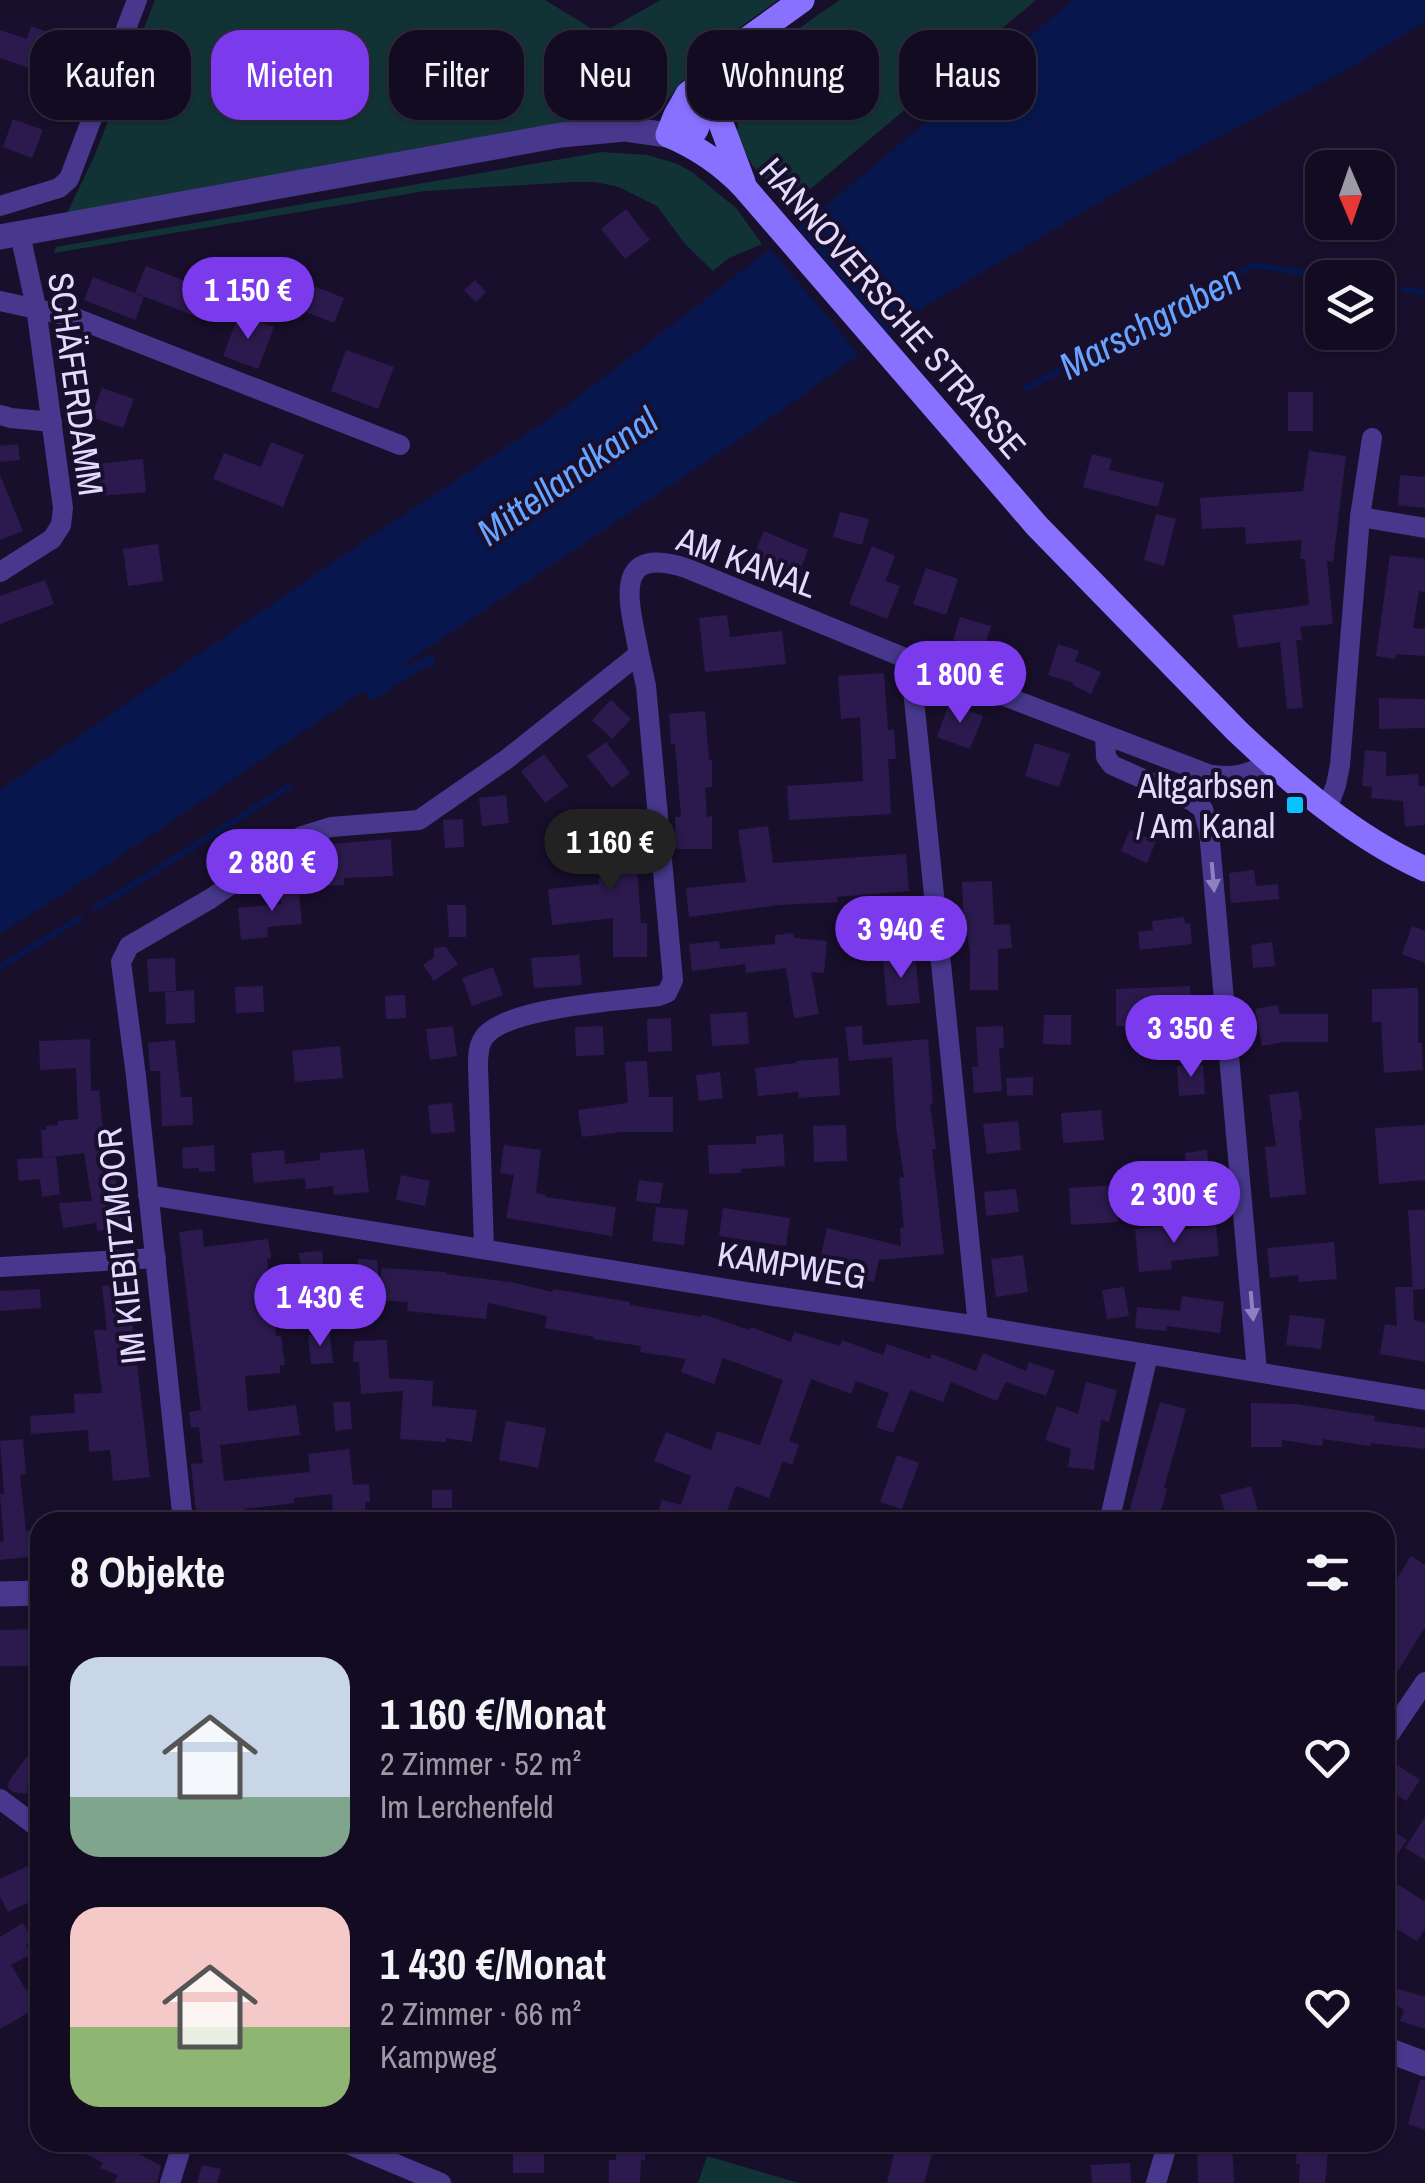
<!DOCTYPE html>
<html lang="de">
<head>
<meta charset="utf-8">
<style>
  body { margin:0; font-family:"Archivo Narrow",sans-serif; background:#1b142a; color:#f1f3f6; height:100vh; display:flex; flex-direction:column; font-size:38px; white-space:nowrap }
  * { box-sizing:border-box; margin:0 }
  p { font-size:32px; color:#9c9ba5 }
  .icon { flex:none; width:55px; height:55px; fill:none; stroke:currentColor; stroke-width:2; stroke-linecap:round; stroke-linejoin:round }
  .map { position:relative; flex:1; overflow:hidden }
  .panel { position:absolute; left:30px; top:1512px; width:1365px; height:640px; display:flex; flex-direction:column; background:#120b21; border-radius:30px; box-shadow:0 2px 8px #0004,0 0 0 2px #312b3f }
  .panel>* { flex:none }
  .top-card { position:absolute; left:30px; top:30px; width:1365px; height:90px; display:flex; gap:20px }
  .needle { width:65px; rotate:178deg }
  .tools { position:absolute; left:1305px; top:150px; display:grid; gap:20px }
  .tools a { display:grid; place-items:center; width:90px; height:90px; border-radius:20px; background:#120b21; box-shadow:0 2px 8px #0004,0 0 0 2px #312b3f; font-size:50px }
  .price { position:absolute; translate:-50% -85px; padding:0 22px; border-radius:35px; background:#7c3aed; color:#fff; font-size:32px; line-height:65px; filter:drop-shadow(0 2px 5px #0008) }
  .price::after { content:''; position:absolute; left:50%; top:60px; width:30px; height:22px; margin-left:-15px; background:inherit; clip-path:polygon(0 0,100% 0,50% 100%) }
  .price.current { background:#222; color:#fff }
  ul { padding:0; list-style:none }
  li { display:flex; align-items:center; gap:30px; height:250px; padding:0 40px }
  li span { display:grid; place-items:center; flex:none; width:280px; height:200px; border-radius:30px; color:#555 }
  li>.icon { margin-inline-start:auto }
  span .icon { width:120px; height:120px; fill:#fffc; stroke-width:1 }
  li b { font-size:42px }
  h2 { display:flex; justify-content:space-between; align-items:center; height:120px; padding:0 40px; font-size:42px }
  .tag { padding:0 35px; border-radius:30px; background:#120b21; box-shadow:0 2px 8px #0004,0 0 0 2px #312b3f; font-size:35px; line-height:90px }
  .tag.current { background:#7c3aed; color:#fff }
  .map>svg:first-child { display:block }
</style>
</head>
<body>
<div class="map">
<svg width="1425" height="2183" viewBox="0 0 1425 2183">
  <rect width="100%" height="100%" fill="#180f2c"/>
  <g fill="#123336">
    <polygon points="155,0 545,0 600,34 661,0 778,0 729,35 681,83 663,106 630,117 66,215 94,157"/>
    <path d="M840 0H1036L790 206 752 165 735 132 738 128C738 121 736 112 737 105 742 64 808 22 840 0Z"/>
    <polygon points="602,152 647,155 675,163 692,172 736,208 762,244 729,258 713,271 685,244 657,206 619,187 595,182 572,182 425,191 54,253 56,247"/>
    <polygon points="707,2156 799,2183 698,2183"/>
  </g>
  <polygon fill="#07174d" points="1073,0 1425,0 1425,22 1346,70 1129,185 929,304 762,424 404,664 406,666 432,654 436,664 417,672 372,701 363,691 94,874 0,934 0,790 376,533 552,417 817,213"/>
  <polygon fill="#180f2c" points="795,224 891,337 862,358 767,245"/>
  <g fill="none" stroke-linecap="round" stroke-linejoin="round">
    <g stroke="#07174d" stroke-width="6">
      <polyline points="1403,289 1425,293"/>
      <polyline points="1027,388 1254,265 1335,278"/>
      <polyline points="96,908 288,787"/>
      <polyline points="0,967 80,918"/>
    </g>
  </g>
  <g fill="#2c1a4e">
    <polygon points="31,26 68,39 55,77 0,58 0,30 27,39"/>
    <polygon points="13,119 43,130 32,158 3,147"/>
    <polygon points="626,209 650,240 625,259 601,229"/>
    <polygon points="146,266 216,293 205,320 135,293"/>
    <polygon points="93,277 144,297 135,320 84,300"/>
    <polygon points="475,280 486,292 476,302 464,290"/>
    <polygon points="309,284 344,298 334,323 299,309"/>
    <polygon points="239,314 274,327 258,369 223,356"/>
    <polygon points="346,350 394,367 378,409 331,391"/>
    <polygon points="102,388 134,399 123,428 91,417"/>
    <rect x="1288" y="392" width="25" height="39"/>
    <polygon points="271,442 304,455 283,507 213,479 224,453 261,467"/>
    <polygon points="18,444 20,460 0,462 0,446"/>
    <polygon points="1309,451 1346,456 1333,562 1327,561 1333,624 1300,627 1302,640 1296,640 1303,708 1287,709 1280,642 1238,648 1233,615 1309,605 1305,559 1300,559 1302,540 1246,544 1245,527 1202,529 1200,498 1303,491"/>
    <polygon points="1092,454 1112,459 1109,470 1164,483 1158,507 1083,487"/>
    <polygon points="143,459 146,492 100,496 97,464"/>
    <polygon points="0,475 23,531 0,540"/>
    <polygon points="1400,475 1425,477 1425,508 1398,505"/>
    <polygon points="840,512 869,519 862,545 833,537"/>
    <polygon points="1156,514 1176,519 1164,566 1144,560"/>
    <polygon points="764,531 808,550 797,578 752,559"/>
    <polygon points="158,544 163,581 128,586 123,549"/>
    <polygon points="872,546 895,556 885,581 900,586 887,619 849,604"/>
    <polygon points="1390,555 1425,559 1425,592 1419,591 1413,628 1425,629 1425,656 1396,654 1395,659 1376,656"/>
    <polygon points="926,568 958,579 946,615 913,604"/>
    <polygon points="45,580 54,604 0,624 0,596"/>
    <polygon points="727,615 730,637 782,631 786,664 705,672 699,618"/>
    <polygon points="960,617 991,626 983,650 953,640"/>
    <polygon points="1058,644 1079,651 1075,661 1101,672 1091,694 1073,685 1074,683 1048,675"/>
    <polygon points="884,673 888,730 894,729 896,759 888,759 891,814 789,820 787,786 863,781 860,717 841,719 838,676"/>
    <polygon points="1379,698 1425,699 1425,728 1379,729"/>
    <polygon points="611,700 631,719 612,739 592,720"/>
    <polygon points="949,703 983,716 970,749 937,737"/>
    <polygon points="705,711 709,760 712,760 712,787 705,788 707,817 712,816 712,849 676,849 675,817 681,817 675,744 671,744 669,714"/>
    <polygon points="606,742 630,773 612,788 587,756"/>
    <polygon points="1035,743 1070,754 1059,787 1025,776"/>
    <polygon points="1365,750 1386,752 1386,776 1418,774 1419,786 1425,786 1425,825 1405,827 1403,801 1371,798 1372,787 1362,786"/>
    <polygon points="544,754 568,786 545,803 521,771"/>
    <polygon points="506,795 509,823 482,826 479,798"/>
    <polygon points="463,819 464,847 445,848 443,820"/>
    <polygon points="643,824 645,854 636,854 641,923 647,923 647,957 613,957 613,918 552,925 548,889 599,884 599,877 606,877 602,827"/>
    <polygon points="768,826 773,863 906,854 909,891 837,897 838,902 779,905 689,917 686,888 746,882 738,830"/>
    <polygon points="1130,830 1156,841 1147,863 1121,851"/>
    <polygon points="391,839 393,876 344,878 344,885 322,886 319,845"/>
    <polygon points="1254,870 1256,886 1278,884 1279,899 1231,903 1229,873"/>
    <polygon points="992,881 994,925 1010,924 1012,948 998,949 998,990 970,990 970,952 963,911 962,882"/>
    <polygon points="298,882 302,924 267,927 268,937 241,940 238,908 281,904 280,883"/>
    <polygon points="447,905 466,905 466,937 449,937"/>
    <polygon points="1184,917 1185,924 1190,923 1192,944 1140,950 1138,932 1153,930 1152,921"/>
    <polygon points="1412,926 1425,931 1425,963 1402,954"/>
    <polygon points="793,933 794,938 827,941 824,973 811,972 819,1014 794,1018 786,968 746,973 745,964 692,971 689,944 719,941 720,949 775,944 775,935"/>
    <polygon points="1272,942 1275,966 1253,968 1251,945"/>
    <polygon points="446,947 458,964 434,981 423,965 434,957 434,948"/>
    <polygon points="579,955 582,985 534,988 531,958"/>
    <polygon points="915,955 920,1003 887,1006 883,958"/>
    <polygon points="175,958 176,991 149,992 147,959"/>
    <polygon points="493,967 503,995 472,1006 462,978"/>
    <polygon points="263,986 264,1012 236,1013 235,987"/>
    <polygon points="1190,986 1192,1018 1149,1020 1148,1027 1116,1026 1116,989"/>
    <polygon points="1418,988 1418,1043 1422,1043 1423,1070 1384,1073 1381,1022 1372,1022 1372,989"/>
    <polygon points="194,990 195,1023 166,1024 165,992"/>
    <polygon points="405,995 406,1018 386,1019 385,996"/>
    <polygon points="1278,1005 1279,1014 1328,1014 1328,1042 1285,1042 1262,1046 1255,1009"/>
    <polygon points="747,1012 749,1044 712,1046 710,1014"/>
    <polygon points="1044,1015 1071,1015 1071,1045 1043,1044"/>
    <polygon points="671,1018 672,1051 648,1052 647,1019"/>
    <polygon points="453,1026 457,1056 430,1060 426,1029"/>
    <polygon points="603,1026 604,1055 576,1056 575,1027"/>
    <polygon points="862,1026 863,1045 928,1039 933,1103 930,1104 936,1149 932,1149 944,1254 879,1260 874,1282 818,1269 827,1228 901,1246 900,1228 904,1227 899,1178 904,1177 896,1126 892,1057 849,1061 845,1027"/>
    <polygon points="1003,1026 1004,1048 999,1048 1002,1091 974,1093 972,1067 978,1067 976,1027"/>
    <polygon points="90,1039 91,1091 99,1091 108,1175 115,1174 123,1226 97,1231 96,1223 63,1228 59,1203 92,1201 84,1153 43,1158 41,1130 46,1130 46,1126 58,1125 58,1121 78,1119 76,1068 40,1070 39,1041"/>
    <polygon points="175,1040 181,1097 192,1097 193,1125 162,1126 160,1071 150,1071 148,1043"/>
    <polygon points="340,1046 343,1078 295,1082 292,1051"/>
    <polygon points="838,1058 840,1095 799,1098 798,1092 758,1096 755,1068 796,1063 796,1061"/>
    <polygon points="647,1061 649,1097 673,1097 673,1132 622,1132 582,1137 578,1110 628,1103 625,1062"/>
    <polygon points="1203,1065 1205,1094 1179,1096 1177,1066"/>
    <polygon points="720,1072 723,1098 699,1101 696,1075"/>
    <polygon points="1033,1077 1033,1095 1007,1096 1006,1078"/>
    <polygon points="1298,1091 1302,1119 1299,1120 1306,1194 1270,1198 1265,1147 1276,1146 1269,1095"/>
    <polygon points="452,1103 455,1132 431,1134 428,1105"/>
    <polygon points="1101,1110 1104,1140 1063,1143 1061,1113"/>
    <polygon points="1018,1121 1021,1150 987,1154 983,1124"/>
    <polygon points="846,1125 847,1161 814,1162 813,1126"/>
    <polygon points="1425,1125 1425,1180 1379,1184 1375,1128"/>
    <polygon points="783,1134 785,1166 741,1169 741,1173 709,1174 708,1145 756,1144 756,1136"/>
    <polygon points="214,1145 215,1171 199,1172 199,1168 183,1169 182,1148"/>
    <polygon points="504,1145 541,1150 536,1193 546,1195 545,1197 616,1207 612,1236 506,1218 514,1175 500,1173"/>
    <polygon points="364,1149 369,1192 334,1195 333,1186 306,1189 305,1178 254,1183 251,1153 284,1150 285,1164 320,1160 320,1153"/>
    <polygon points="1207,1150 1210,1177 1188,1180 1185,1153"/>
    <polygon points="56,1157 60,1194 42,1197 40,1179 19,1181 17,1159"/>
    <polygon points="401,1175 430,1181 425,1206 396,1200"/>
    <polygon points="639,1180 663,1183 660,1204 636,1201"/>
    <polygon points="1116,1185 1118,1222 1071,1225 1069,1188"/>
    <polygon points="1016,1189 1019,1212 986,1216 984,1192"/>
    <polygon points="656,1207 688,1210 684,1245 652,1241"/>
    <polygon points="723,1208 790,1218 786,1246 719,1236"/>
    <polygon points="1408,1210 1425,1210 1425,1289 1413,1290"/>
    <polygon points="1167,1226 1168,1231 1216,1226 1219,1256 1171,1261 1172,1269 1139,1272 1135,1229"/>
    <polygon points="202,1229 204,1247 268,1239 271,1258 267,1259 276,1336 281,1336 285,1365 280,1365 280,1373 245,1376 248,1411 296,1405 300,1435 220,1445 224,1481 310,1472 308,1454 349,1449 353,1485 369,1484 370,1502 365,1502 365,1522 333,1522 332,1494 294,1498 294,1503 245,1509 247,1522 197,1522 191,1464 203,1463 199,1427 191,1428 189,1412 201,1410 179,1232"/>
    <polygon points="1334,1242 1337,1279 1299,1282 1298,1275 1270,1278 1267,1248"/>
    <polygon points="322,1251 326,1295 304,1297 299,1253"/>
    <polygon points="1023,1255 1028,1292 996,1297 991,1259"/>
    <polygon points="358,1259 377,1260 379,1282 382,1268 446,1272 446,1274 511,1282 552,1292 553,1289 630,1302 630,1305 702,1317 703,1314 749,1330 751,1327 791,1342 794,1332 840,1346 842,1340 883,1355 887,1344 930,1359 932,1354 976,1371 983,1353 1026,1371 1029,1362 1055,1371 1046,1396 1006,1382 997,1401 951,1382 943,1402 910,1390 893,1433 876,1427 889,1393 856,1381 851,1394 811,1379 789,1441 799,1445 792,1465 783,1461 769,1498 736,1486 723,1522 658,1522 659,1520 656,1519 662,1500 681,1505 691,1476 654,1461 666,1432 711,1450 717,1431 760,1445 783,1380 723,1358 714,1384 681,1372 686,1359 640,1352 641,1346 594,1339 594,1337 545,1328 547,1316 488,1303 486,1319 407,1311 408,1302 356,1299"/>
    <polygon points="128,1284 150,1477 113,1481 110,1450 89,1452 88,1430 31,1434 30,1416 75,1413 74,1394 102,1393 94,1330 107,1330 102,1286"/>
    <polygon points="1124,1287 1129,1316 1107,1319 1102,1290"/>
    <polygon points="1395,1287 1413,1287 1414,1320 1425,1323 1425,1362 1380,1354 1385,1324 1397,1326"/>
    <polygon points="40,1289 41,1308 0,1311 0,1291"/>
    <polygon points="1182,1296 1224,1302 1220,1333 1167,1326 1166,1331 1135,1328 1137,1307 1180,1311"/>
    <polygon points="1290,1315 1325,1319 1321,1349 1286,1345"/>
    <polygon points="330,1334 333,1363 311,1364 308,1335"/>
    <polygon points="387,1340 389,1378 433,1381 432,1406 477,1410 472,1442 446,1438 446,1442 400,1439 403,1391 361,1394 359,1362 353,1362 354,1341"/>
    <polygon points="1086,1382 1117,1390 1109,1422 1101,1420 1094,1470 1068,1467 1071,1449 1045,1440 1057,1406 1078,1414"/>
    <polygon points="333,1402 350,1402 352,1429 335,1431"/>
    <polygon points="1160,1402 1186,1409 1164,1488 1167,1489 1158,1522 1126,1522"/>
    <polygon points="1251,1403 1297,1404 1375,1416 1374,1421 1425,1428 1425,1449 1371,1443 1370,1446 1323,1439 1322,1446 1282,1440 1282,1447 1251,1447"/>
    <polygon points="506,1421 546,1428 538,1468 499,1460"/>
    <polygon points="23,1439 26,1474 20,1475 26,1531 33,1530 35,1556 0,1560 0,1542 4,1541 0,1494 4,1494 0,1441"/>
    <polygon points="897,1455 919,1463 902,1509 880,1502"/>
    <polygon points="1251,1486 1261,1522 1228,1522 1220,1495"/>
    <rect x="432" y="1490" width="20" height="18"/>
    <polygon points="1411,1556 1425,1565 1425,1627 1385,1692 1385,1598"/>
    <polygon points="40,1629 40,1658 37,1658 37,1666 0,1666 0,1630"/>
    <polygon points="40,1739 40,1791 28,1783 27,1794 14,1792 8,1788 9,1781"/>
    <polygon points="1397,1765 1420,1780 1406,1801 1385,1787 1385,1783"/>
    <polygon points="1425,1817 1425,1860 1405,1848"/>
    <polygon points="1385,1825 1407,1840 1385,1872"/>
    <polygon points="28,1866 40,1890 40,1897 8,1912 0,1896 0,1879"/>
    <polygon points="1385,1876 1425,1902 1425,1929 1417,1941 1385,1922"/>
    <polygon points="23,1923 33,1940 26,1945 31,1954 11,1965 26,1990 40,1995 40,2006 0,2029 0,1937"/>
    <polygon points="1385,1985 1425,1997 1425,2029 1400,2021 1404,2010 1385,1998"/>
    <polygon points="1420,2080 1425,2080 1425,2130 1408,2124"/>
    <polygon points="92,2142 117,2142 161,2166 157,2183 114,2183 118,2175 100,2168 103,2163 86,2154"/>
    <rect x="513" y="2142" width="31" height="31"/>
    <polygon points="616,2142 646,2142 645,2160 641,2160 640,2183 609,2183 609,2160 616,2160"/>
    <polygon points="1197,2142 1232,2142 1234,2183 1198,2183"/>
    <polygon points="1297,2142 1329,2142 1325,2183 1299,2183 1300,2164 1296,2164"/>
    <polygon points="896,2144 932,2154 924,2183 887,2183"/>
    <polygon points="1130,2163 1131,2183 1092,2183 1091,2165"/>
    <polygon points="202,2165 221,2169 217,2183 197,2183"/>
  </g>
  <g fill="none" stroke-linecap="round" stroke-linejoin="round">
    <g stroke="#47388d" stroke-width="20">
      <polyline points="0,206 59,188 69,179 137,0"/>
      <polyline points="0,301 73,317 400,445"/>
      <polyline points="0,415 11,418 52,422"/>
      <polyline points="1360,517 1425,528"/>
      <polyline points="0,572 52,539 61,525 63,508 36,307 20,234"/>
      <polyline points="910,660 978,1326"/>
      <polyline points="1105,735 1106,757 1112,765 1192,801 1203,809 1209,831 1257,1371"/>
      <polyline points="1327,809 1336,785 1340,765 1360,517 1372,438"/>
      <polyline points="148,1195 753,1293 978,1326 1425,1400"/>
      <path d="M484 1248 478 1066C478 1056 478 1044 485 1036 509 1007 620 1001 659 996L667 993 673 980 646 686 639 654"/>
      <polyline points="0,1267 156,1258"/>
      <path d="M183 1522 136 1076 121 962 129 946 210 899 302 836 331 827 419 820 507 759 639 654C631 608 608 543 686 568L910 660 1208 774C1232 779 1249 774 1271 763"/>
      <polyline points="1109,1522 1148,1355"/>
      <polyline points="1385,1741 1425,1682"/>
      <polyline points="0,1799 40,1829"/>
      <polyline points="343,2142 441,2183"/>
      <polyline points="170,2183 183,2142"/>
      <polyline points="1156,2183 1168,2142"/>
    </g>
    <g stroke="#47388d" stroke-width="25">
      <polyline points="0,237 561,135 625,129 668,135"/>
      <polyline points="0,1594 40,1593"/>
      <polyline points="1385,2049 1425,2064"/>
    </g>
    <g stroke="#8871ff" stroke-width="25">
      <path d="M802 0 745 41 717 71 688 94 676 115 668 135C697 147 722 164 744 187L1037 526 1237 731C1293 784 1354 837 1425 869"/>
      <polyline points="717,71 720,121 743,182"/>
      <polyline points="687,143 696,129 713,84"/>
    </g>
  </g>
  <defs><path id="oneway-solid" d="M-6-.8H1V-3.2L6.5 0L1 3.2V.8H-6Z" transform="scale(2.5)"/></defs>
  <g fill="#8d81c0">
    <use href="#oneway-solid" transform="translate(1213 877) rotate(85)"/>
    <use href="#oneway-solid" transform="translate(1252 1306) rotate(85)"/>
  </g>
  <rect fill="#06c4ff" stroke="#180f2c" stroke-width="4" x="1285" y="795" width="20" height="20" rx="5"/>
  <g text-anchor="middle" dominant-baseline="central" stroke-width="8" stroke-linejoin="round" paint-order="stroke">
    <g font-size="35" fill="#e3daff" stroke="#180f2c">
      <text transform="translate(893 308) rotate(49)">HANNOVERSCHE STRASSE</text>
      <text transform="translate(76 384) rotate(82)">SCHÄFERDAMM</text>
      <text transform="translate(747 562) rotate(20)">AM KANAL</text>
      <text transform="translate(121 1246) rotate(-96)">IM KIEBITZMOOR</text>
      <text transform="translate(792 1265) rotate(9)">KAMPWEG</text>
    </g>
    <g font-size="35" fill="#e3daff" stroke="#180f2c" text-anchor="end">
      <text x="1275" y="785">Altgarbsen<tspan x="1275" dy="40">/ Am Kanal</tspan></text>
    </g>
    <g font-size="38" font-style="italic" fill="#68a4ff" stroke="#180f2c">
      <text transform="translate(1150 322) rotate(-28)">Marschgraben</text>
      <text transform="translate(567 476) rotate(-35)">Mittellandkanal</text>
    </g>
  </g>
</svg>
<div class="tools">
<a><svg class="needle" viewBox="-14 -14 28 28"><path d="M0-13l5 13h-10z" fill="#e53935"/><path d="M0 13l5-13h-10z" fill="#9c9ba5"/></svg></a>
<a><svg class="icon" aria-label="layers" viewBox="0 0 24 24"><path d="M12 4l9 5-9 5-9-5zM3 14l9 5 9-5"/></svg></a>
</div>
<b class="price" style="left:248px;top:342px">1 150 €</b>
<b class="price" style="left:960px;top:726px">1 800 €</b>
<b class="price current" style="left:610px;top:894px">1 160 €</b>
<b class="price" style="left:272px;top:914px">2 880 €</b>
<b class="price" style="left:901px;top:981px">3 940 €</b>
<b class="price" style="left:1191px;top:1080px">3 350 €</b>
<b class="price" style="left:1174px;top:1246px">2 300 €</b>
<b class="price" style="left:320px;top:1349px">1 430 €</b>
<div class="top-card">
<a class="tag">Kaufen</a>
<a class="tag current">Mieten</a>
<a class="tag">Filter</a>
<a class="tag">Neu</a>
<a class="tag">Wohnung</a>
<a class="tag">Haus</a>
</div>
<section class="panel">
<h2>8 Objekte<svg class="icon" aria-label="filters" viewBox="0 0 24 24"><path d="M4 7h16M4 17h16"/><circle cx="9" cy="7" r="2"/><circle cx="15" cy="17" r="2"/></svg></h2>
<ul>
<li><span style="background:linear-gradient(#c9d6e8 70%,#7fa58c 0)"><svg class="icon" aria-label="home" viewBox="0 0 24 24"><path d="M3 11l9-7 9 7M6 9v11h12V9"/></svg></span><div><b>1 160 €/Monat</b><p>2 Zimmer · 52 m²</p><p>Im Lerchenfeld</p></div><svg class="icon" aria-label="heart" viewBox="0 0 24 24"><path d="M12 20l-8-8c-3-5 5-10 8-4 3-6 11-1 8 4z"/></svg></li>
<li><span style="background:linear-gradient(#f6c9c9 60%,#8fb573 0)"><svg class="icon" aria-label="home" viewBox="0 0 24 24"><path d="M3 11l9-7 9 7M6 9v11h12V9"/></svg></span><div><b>1 430 €/Monat</b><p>2 Zimmer · 66 m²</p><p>Kampweg</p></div><svg class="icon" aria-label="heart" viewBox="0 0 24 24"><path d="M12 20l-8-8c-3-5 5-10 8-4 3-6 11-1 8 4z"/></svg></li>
</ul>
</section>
</div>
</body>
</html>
